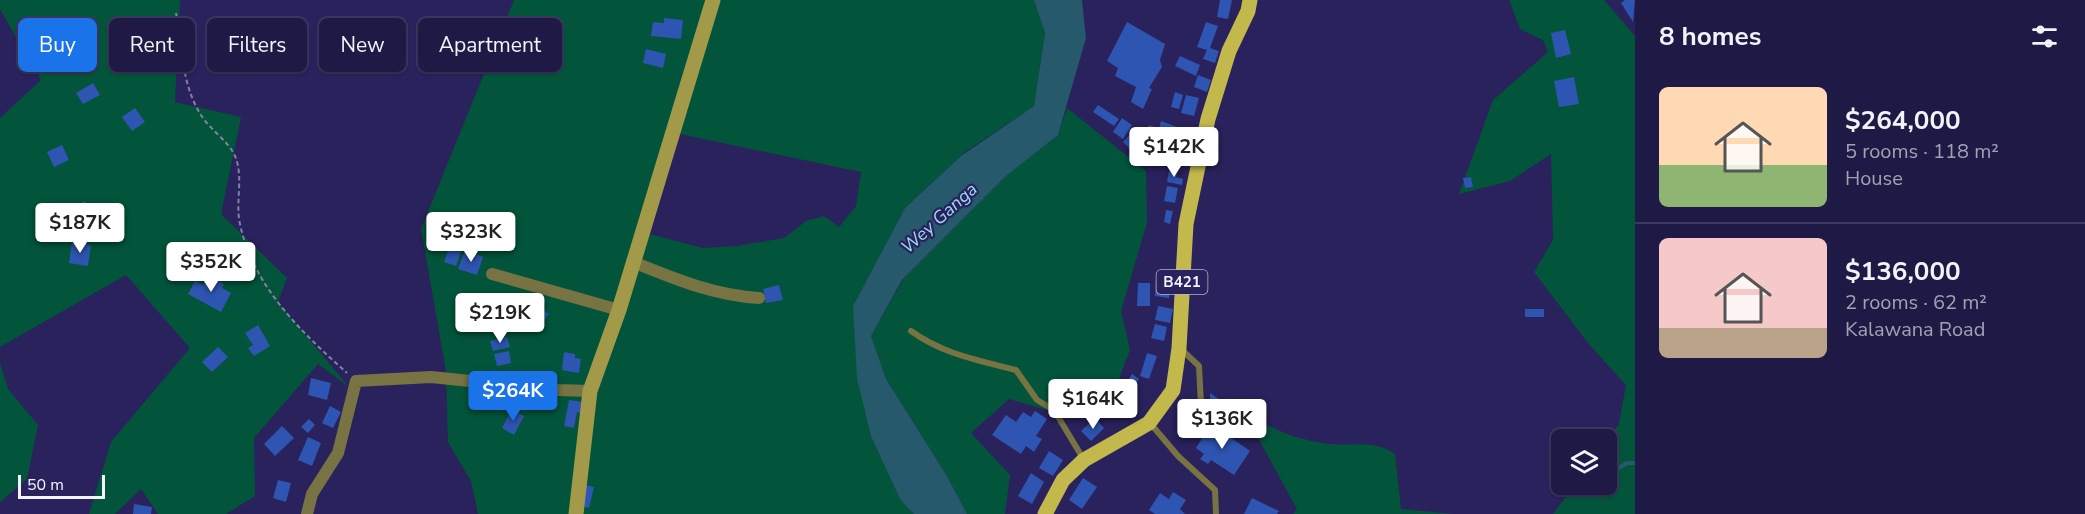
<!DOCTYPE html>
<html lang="en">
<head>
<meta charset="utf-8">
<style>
  body { margin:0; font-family:"Nunito Sans",sans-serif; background:#2c2750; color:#f1f3f6; height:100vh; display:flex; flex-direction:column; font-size:22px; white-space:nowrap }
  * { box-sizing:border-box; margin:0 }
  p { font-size:20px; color:#a1a1b3 }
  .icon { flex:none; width:33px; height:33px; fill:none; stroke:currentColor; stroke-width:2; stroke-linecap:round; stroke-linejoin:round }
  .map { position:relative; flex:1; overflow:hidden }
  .sheet { display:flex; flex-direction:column; background:#1f1a45; width:450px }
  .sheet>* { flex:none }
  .guide { position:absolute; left:18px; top:18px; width:570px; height:54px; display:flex; gap:12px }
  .buttons { position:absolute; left:1551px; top:429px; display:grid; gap:12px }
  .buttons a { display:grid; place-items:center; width:66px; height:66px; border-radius:9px; background:#1f1a45; box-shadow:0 2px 4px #0004,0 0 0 2px #3c385e; font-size:30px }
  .scale { position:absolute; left:18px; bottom:15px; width:87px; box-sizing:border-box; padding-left:6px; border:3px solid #f2f2fa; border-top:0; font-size:16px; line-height:21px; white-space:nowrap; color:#f2f2fa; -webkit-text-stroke:4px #29225c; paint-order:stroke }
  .price { position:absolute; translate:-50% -51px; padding:0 14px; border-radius:6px; background:#fff; color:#222; font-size:20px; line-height:39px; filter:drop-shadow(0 2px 3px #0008) }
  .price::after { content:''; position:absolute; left:50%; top:36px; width:18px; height:14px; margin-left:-9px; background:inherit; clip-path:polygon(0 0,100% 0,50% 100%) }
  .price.active { background:#1a73e8; color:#fff }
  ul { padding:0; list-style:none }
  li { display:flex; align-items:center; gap:18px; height:150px; padding:0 24px }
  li+li { border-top:2px solid #3c385e }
  li span { display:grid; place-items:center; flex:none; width:168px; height:120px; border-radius:9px; color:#555 }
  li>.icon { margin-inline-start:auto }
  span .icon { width:72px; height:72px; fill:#fffc; stroke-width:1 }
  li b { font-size:26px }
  h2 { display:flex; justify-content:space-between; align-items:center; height:72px; padding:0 24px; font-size:26px }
  .tag { padding:0 21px; border-radius:9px; background:#1f1a45; box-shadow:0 2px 4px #0004,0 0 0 2px #3c385e; font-size:21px; line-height:54px }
  .tag.active { background:#1a73e8; color:#fff }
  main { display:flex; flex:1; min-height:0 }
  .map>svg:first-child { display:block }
</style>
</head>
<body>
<main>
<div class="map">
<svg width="1635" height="514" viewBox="0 0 1635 514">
  <rect width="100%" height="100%" fill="#29225c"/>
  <g fill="#02553b" fill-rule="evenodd">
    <polygon points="0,0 180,0 175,102 241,117 221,214 287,278 278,302 349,387 318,364 254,438 255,496 226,514 158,514 141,489 115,514 89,514 111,442 190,348 126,275 0,347 0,118 41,80 0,9"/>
    <path d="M514 0H1034L1045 33 1034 106 965 152 905 208 853 306 901 501 914 514H478L471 481 448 442 446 371 421 229ZM675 133 861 172 856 206 839 227 824 216 806 221 784 238 737 246 703 248 642 232Z"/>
    <polygon points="1509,0 1604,0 1635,36 1635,514 1553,514 1575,485 1606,484 1607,441 1619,424 1626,385 1588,343 1534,272 1553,240 1551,154 1510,181 1459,194 1493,100 1548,52 1543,40 1520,29"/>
    <polygon points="1067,108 1146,171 1147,223 1121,311 1130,350 1112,397 1074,418 1009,399 971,433 1010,475 1005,514 967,514 947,476 886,379 871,336 904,278 1009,173 1058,135"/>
    <polygon points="0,363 8,389 38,425 27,479 0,502"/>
    <path d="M1245 414C1272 428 1293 439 1323 443 1349 448 1372 438 1395 454L1401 509 1453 514H1293L1297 509Z"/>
  </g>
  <polygon fill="#26596b" points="1034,0 1082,0 1086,38 1058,135 1006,176 902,280 871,336 886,379 947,476 967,514 914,514 901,501 871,436 857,378 853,306 905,208 961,156 1034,106 1045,33"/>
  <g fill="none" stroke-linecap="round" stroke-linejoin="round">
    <polyline stroke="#26596b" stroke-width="4" points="1609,474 1627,463 1635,463"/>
  </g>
  <g fill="#2e55b1">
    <polygon points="1220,0 1232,0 1228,19 1217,17"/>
    <polygon points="1625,0 1635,0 1633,22 1621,3"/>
    <polygon points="664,18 683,20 681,39 651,36 653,22 664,23"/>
    <polygon points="90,20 98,34 83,42 75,29"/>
    <polygon points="1127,22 1165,44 1160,60 1162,67 1149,88 1152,89 1143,109 1131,102 1136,87 1115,76 1118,68 1107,61"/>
    <polygon points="1206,22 1218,26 1210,48 1219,51 1215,63 1203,59 1207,50 1197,47"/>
    <polygon points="1565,30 1571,54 1556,58 1551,33"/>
    <polygon points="646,49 666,54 663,68 643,63"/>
    <polygon points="1180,56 1200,65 1196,76 1175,66"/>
    <polygon points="1198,75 1211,80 1207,92 1194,87"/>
    <polygon points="1574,77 1579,104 1559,107 1554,81"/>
    <polygon points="93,83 100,95 83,104 76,93"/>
    <polygon points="1175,92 1183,95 1179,109 1171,107"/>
    <polygon points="1186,95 1199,98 1194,116 1181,113"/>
    <polygon points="1098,105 1119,119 1114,126 1093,112"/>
    <polygon points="135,108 145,122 132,131 122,117"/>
    <polygon points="1122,118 1132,125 1123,139 1113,132"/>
    <polygon points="1161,121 1188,131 1179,159 1153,149 1151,156 1140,152 1149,125 1159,128"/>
    <polygon points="1133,131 1143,140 1133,152 1123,142"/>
    <polygon points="62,145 69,160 54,167 47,152"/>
    <polygon points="1169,171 1177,172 1176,177 1183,179 1182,185 1167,182"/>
    <polygon points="1471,177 1473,187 1465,188 1463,178"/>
    <polygon points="1167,186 1178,188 1175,203 1164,201"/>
    <polygon points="84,201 99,220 79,236 64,217"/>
    <polygon points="1166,210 1173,211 1170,224 1164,222"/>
    <polygon points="72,242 91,245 88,266 69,263"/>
    <polygon points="449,248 461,252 456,266 444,262"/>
    <polygon points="465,250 483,257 477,275 458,269"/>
    <polygon points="208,275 224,284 222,288 231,293 221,312 188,294 195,281 203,285"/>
    <polygon points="1156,276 1170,277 1169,298 1155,296"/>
    <polygon points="1138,283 1150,283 1150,306 1137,306"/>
    <polygon points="779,285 783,300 766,303 763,289"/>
    <polygon points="540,296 546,301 541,308 549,314 540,325 521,311 530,299 535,302"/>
    <polygon points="1158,306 1173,309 1170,323 1155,320"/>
    <rect x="1525" y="309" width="19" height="8"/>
    <polygon points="1155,324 1167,327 1164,341 1151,338"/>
    <polygon points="258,325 270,346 254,356 248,348 253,345 245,333"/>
    <polygon points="507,337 510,347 493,351 490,341"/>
    <polygon points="218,347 228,357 212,372 202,362"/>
    <polygon points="509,351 511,363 497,366 494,354"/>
    <polygon points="564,352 575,354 575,358 581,359 579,373 562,370"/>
    <polygon points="1147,353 1157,356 1149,379 1140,376"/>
    <polygon points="1132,374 1139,379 1132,389 1125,385"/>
    <polygon points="311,378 331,383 327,400 308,395"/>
    <polygon points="1210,393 1227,405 1229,414 1236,416 1234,429 1221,426 1221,422 1210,420"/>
    <polygon points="569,400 583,402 581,413 577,412 574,428 564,426"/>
    <polygon points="330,406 341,412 333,428 322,423"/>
    <polygon points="512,409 524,416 514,435 502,428"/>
    <polygon points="1035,411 1047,419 1036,436 1042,439 1034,452 1026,446 1021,454 992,435 1006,415 1016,422 1023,412 1031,417"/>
    <polygon points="1095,418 1104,428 1091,441 1081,431"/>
    <polygon points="309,419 315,425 308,433 301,427"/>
    <polygon points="1211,424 1250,451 1234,475 1211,460 1208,464 1200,459 1204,454 1196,448"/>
    <polygon points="282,426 294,438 275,456 264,444"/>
    <polygon points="308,437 321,443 312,466 298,460"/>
    <polygon points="1049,451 1063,460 1053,476 1039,468"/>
    <polygon points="1031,473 1044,482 1032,504 1018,496"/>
    <polygon points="1083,478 1097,487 1082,509 1069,500"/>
    <polygon points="278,480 291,483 286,502 273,498"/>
    <polygon points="586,485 594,487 589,508 581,506"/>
    <polygon points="1173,492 1186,500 1180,509 1185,514 1155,514 1149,510 1160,493 1169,499"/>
    <polygon points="1252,498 1279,511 1277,514 1244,514"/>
    <polygon points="134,504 152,507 151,514 133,514"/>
  </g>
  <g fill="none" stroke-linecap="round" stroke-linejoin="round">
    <path stroke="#8581a4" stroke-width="2" stroke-dasharray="4.5 3" stroke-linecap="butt" d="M176 13C182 49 182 88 203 118 212 131 229 142 235 156 244 177 235 203 240 224 253 286 301 332 347 373"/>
    <g stroke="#777342" stroke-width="6">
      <path d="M911 331C943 354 977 360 1016 370L1037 400 1054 410 1084 460"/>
      <polyline points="1182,350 1199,366 1201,405"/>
      <polyline points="1150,423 1178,456 1215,490 1216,514"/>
    </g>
    <g stroke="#777342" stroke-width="12">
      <path d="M633 262C675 279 713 295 759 298"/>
      <polyline points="492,274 619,310"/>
      <polyline points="307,514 312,494 338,453 356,381 431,377 557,390 590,391"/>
    </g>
    <polyline stroke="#a29a48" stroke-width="15" points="576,514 590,391 619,310 713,0"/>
    <polyline stroke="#c2b84b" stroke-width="15" points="1045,514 1063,480 1084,460 1149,423 1173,390 1179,348 1186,224 1208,119 1229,51 1248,11 1250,0"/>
  </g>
  <g text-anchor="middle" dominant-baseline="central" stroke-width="4.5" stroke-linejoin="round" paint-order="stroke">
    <rect fill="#29225c" stroke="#b6b4cb" stroke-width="1.5" x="1156.5" y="270" width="51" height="24" rx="4.5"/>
    <g font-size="15" font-weight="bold" fill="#f2f2fa">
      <text x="1182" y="282">B421</text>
    </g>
    <g font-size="18" font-style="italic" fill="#9bdbf4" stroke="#29225c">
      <text transform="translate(939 218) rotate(-42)">Wey Ganga</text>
    </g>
  </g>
</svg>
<div class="buttons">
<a><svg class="icon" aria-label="layers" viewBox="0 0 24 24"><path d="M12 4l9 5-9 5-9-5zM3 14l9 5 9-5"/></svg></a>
</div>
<div class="scale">50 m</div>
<b class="price" style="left:1174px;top:178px">$142K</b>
<b class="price" style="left:80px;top:254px">$187K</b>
<b class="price" style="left:471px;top:263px">$323K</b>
<b class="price" style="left:211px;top:293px">$352K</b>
<b class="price" style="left:500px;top:344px">$219K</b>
<b class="price active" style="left:513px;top:422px">$264K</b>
<b class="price" style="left:1093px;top:430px">$164K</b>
<b class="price" style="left:1222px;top:450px">$136K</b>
<div class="guide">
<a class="tag active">Buy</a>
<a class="tag">Rent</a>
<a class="tag">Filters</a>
<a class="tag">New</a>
<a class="tag">Apartment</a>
</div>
</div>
<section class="sheet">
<h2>8 homes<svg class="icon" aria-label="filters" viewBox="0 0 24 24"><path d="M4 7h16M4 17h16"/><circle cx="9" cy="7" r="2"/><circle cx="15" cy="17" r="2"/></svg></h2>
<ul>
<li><span style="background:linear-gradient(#ffd9b3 65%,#8fb573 0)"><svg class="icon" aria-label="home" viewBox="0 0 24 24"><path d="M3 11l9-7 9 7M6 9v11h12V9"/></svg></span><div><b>$264,000</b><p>5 rooms · 118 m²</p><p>House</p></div></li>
<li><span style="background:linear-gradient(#f6c9c9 75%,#b9a48a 0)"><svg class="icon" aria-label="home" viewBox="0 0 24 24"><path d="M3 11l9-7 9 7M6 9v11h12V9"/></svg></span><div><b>$136,000</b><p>2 rooms · 62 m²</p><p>Kalawana Road</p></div></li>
</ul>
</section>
</main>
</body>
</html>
